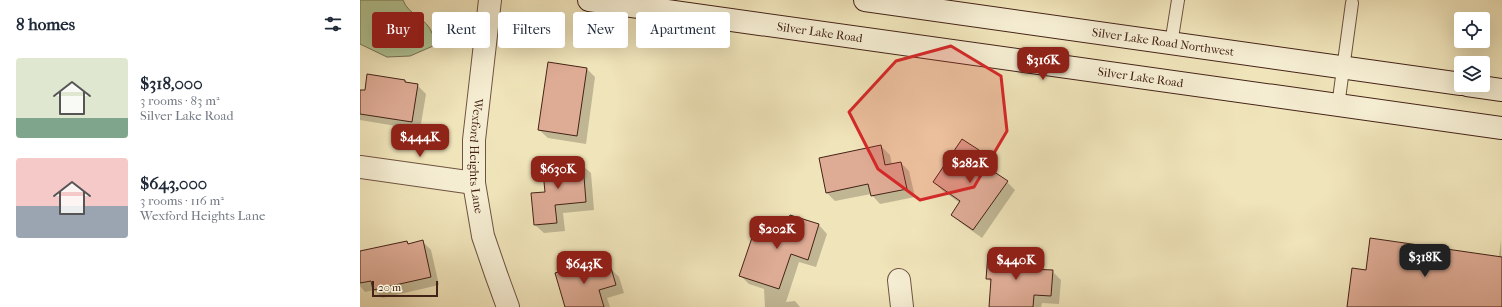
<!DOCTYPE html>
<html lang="en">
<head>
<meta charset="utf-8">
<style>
  body { margin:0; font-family:"IM FELL French Canon",serif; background:#f2f2f3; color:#1f2937; height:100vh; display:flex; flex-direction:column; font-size:15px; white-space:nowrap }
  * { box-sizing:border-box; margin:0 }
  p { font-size:13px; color:#747a83 }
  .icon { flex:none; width:22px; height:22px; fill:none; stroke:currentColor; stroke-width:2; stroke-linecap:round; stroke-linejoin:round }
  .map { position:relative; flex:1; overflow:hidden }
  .drawer { display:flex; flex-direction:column; background:#fff; width:360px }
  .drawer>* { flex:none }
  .guide { position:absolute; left:12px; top:12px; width:380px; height:36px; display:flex; gap:8px }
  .buttons { position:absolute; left:1094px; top:12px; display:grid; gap:8px }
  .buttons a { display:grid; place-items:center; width:36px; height:36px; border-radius:4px; background:#fff; box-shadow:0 4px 16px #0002; font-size:20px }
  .scale { position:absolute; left:12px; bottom:10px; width:66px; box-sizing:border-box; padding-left:4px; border:2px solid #442317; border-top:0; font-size:11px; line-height:14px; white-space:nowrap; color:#442317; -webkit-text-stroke:3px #f5edd2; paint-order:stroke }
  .price { position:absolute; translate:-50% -34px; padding:0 9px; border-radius:8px; background:#8f2418; color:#fff; font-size:13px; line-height:26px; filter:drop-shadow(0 1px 2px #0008) }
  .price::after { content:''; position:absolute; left:50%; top:24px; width:12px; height:9px; margin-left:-6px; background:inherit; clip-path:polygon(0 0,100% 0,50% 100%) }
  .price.current { background:#222; color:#fff }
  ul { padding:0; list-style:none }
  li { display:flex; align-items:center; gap:12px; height:100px; padding:0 16px }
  li span { display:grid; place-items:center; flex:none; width:112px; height:80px; border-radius:4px; color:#555 }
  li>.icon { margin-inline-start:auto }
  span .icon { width:48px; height:48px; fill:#fffc; stroke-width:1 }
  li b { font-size:17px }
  h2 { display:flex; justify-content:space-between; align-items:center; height:48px; padding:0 16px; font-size:17px }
  .chip { padding:0 14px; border-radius:4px; background:#fff; box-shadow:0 4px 16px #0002; font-size:14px; line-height:36px }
  .chip.current { background:#8f2418; color:#fff }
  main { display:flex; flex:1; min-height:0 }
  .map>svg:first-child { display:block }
</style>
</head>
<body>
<main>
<section class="drawer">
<h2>8 homes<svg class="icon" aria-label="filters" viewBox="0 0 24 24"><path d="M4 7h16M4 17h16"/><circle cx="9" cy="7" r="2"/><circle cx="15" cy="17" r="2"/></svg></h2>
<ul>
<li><span style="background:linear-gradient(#dfe7d0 75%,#7fa58c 0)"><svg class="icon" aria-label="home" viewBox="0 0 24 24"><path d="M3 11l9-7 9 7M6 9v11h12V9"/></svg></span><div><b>$318,000</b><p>3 rooms · 83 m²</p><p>Silver Lake Road</p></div></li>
<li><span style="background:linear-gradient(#f6c9c9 60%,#9aa5b1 0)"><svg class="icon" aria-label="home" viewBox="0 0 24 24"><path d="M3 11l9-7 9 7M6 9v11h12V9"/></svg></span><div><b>$643,000</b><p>3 rooms · 116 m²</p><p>Wexford Heights Lane</p></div></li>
</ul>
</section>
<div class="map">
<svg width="1142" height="307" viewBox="0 0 1142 307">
  <rect width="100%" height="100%" fill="#f0e4ba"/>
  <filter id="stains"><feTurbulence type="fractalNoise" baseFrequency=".005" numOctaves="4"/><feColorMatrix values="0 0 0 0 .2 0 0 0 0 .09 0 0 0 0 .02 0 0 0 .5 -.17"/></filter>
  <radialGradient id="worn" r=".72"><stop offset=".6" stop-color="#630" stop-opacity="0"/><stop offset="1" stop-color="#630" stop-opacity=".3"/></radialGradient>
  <path fill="#b5c593" stroke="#7c7455" d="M0 0H43C48 15 67 18 72 33 74 37 73 42 73 46L50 56 27 57 0 44Z"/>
  <g fill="#0003">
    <polygon points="227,69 235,77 226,144 188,138 179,130"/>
    <polygon points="45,81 47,84 57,85 66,94 60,130 0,120 0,91 6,92"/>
    <polygon points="521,146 530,155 532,165 541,163 549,171 555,197 520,204 511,194 475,201 466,192"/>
    <polygon points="618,151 626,159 622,165 647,182 655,190 622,238 601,223 592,215 600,203 583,191 574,182"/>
    <polygon points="214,160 219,165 222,165 231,173 234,210 203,213 205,231 184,233 175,225 186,193"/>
    <polygon points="431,216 459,225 467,234 456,267 439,262 426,302 435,301 440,307 454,307 405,307 404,289 389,284 380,275 425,233"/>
    <polygon points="1141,240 1142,307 988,307 1006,271 1139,257"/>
    <polygon points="47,242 50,245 63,242 71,250 79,285 22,298 14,290 5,292 0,286 0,252"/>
    <polygon points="670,258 679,266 679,270 692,271 701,280 699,304 682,303 681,307 630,307 632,283 627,278"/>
    <polygon points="232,262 240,271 251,269 259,277 264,293 247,298 250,307 206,307"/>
  </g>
  <g fill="#deab95" stroke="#442317">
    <polygon points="188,62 227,68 217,136 178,130"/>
    <polygon points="7,74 45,80 45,82 58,84 52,122 0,114 0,90 5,90"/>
    <polygon points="602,139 619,150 613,158 648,181 613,230 591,215 600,201 573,182"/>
    <polygon points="521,145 525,165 541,162 547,189 511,196 508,184 466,193 459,158"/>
    <polygon points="214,159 213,165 223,164 226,202 195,205 197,223 174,225 171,193 185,192 182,162"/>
    <polygon points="430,215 459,224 448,260 431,254 419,289 379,276 397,223 424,232"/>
    <polygon points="1010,238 1142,257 1142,307 987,307 992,268 1006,270"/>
    <polygon points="63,240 71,277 13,290 11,281 0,283 0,251 47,241 48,244"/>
    <polygon points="628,254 671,257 670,269 693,270 691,296 674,295 673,307 629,307 631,279 626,279"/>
    <polygon points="232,261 235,272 251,268 256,285 239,290 244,307 205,307 195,273"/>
  </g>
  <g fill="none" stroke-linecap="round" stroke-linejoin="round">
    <g stroke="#6f5340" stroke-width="14">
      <g id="lane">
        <polyline points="811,44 818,0"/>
        <polyline points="978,106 992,3"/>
      </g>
    </g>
    <g stroke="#6f5340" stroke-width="24">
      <g id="street">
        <path id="s1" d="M130 0 114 140V183L123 236 136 274 148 307"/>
        <polyline points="0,167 114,183"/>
        <polyline points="539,280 542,307"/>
      </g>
    </g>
    <g stroke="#442317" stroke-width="24">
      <g id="secondary">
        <path id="s2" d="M229 0 1142 128"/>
        <path id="s3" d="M505 0 1101 84"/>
        <polyline points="1107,85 1142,90"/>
      </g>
    </g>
    <use href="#lane" stroke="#f5edd2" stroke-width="12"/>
    <use href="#street" stroke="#f5edd2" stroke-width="22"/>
    <use href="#secondary" stroke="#f5edd2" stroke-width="22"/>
  </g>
  <path fill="#d62828" fill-opacity="0.2" stroke="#d62828" stroke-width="3" stroke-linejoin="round" d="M591 46 641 76 647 131 614 187 560 200 518 169 489 112 536 61Z"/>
  <g text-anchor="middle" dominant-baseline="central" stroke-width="3" stroke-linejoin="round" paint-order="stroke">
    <g font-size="12" fill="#442317" stroke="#f5edd2">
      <text stroke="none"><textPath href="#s2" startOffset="233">Silver Lake Road</textPath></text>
      <text stroke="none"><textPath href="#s3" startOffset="301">Silver Lake Road Northwest</textPath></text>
      <text stroke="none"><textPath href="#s2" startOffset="557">Silver Lake Road</textPath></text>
      <text stroke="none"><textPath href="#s1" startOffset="157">Wexford Heights Lane</textPath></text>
    </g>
  </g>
  <rect width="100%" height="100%" filter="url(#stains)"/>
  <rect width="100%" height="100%" fill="url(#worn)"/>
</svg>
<div class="buttons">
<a><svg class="icon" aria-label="locate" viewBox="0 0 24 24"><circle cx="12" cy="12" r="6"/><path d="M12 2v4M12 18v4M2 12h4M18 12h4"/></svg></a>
<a><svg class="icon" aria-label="layers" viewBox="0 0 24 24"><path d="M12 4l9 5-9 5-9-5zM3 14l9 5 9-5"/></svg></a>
</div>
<div class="scale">20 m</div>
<b class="price" style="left:683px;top:81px">$316K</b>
<b class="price" style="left:60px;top:158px">$444K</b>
<b class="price" style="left:610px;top:184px">$282K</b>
<b class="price" style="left:198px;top:190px">$630K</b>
<b class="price" style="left:417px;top:250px">$202K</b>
<b class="price current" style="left:1065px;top:278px">$318K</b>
<b class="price" style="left:656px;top:281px">$440K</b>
<b class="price" style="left:224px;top:285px">$643K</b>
<div class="guide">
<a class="chip current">Buy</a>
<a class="chip">Rent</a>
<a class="chip">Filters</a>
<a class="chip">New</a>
<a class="chip">Apartment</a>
</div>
</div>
</main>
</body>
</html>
